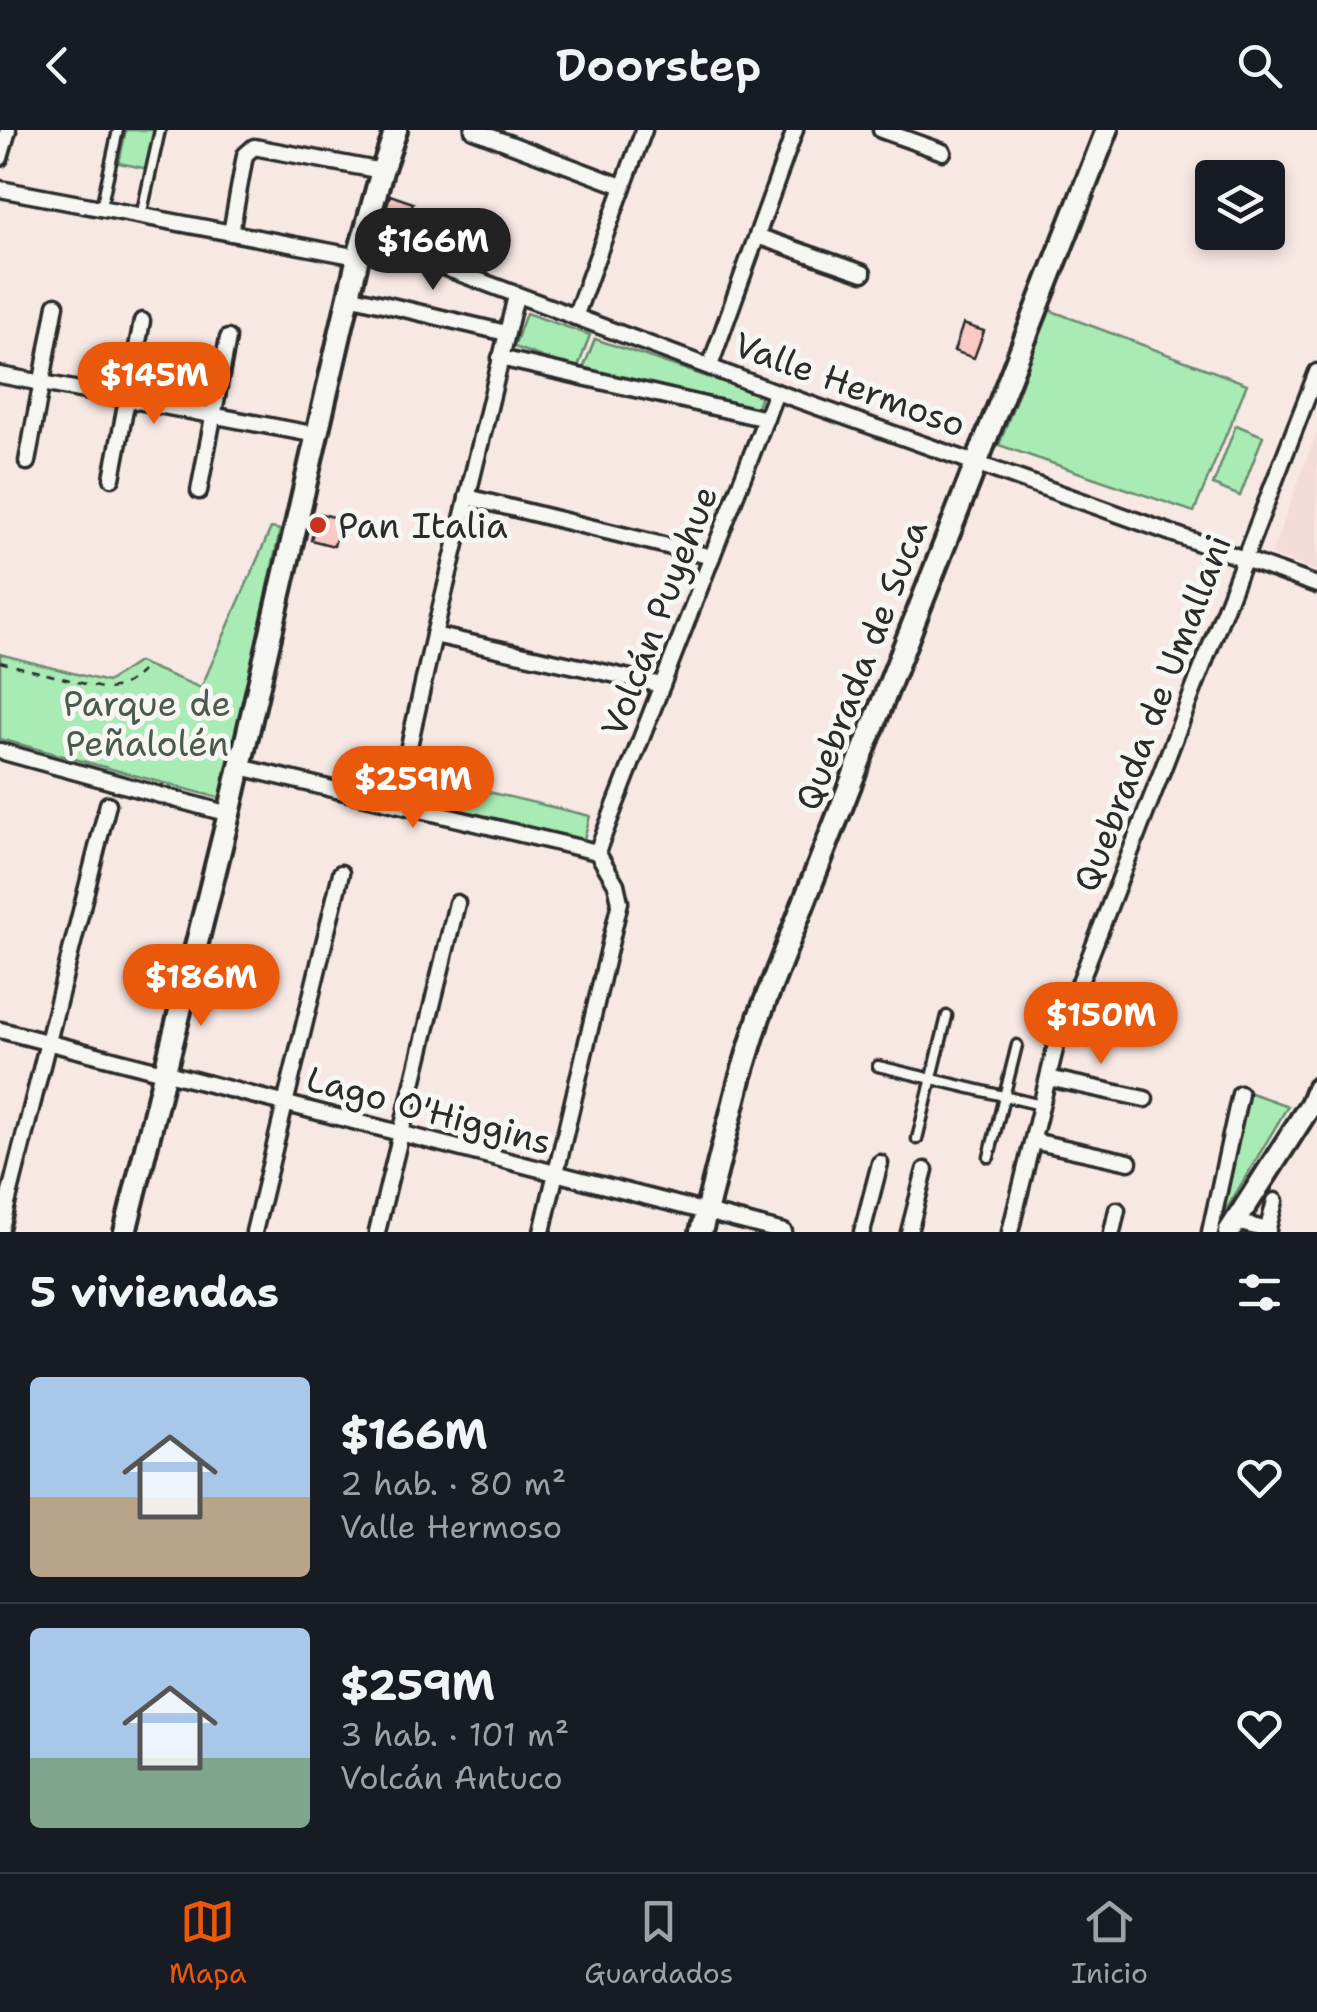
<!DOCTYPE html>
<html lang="es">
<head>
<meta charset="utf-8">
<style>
  body { margin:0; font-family:"Shantell Sans",sans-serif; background:#242831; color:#f1f3f6; height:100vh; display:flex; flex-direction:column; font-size:38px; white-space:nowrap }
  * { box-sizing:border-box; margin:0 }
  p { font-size:32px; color:#9ea1a6 }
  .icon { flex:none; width:55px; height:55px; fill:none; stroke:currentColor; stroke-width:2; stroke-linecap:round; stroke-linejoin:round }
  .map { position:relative; height:1102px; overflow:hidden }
  .panel { display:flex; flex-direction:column; background:#171b24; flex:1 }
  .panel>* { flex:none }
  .tools { position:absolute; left:1195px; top:30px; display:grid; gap:20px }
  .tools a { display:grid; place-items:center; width:90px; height:90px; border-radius:10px; background:#171b24; box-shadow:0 5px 15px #0003; font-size:50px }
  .price { position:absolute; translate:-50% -85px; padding:0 22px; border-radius:35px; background:#ea580c; color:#fff; font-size:32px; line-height:65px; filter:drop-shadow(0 2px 5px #0008) }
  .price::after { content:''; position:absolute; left:50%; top:60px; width:30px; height:22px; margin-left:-15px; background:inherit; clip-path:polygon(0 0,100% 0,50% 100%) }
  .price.current { background:#222; color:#fff }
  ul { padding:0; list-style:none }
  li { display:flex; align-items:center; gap:30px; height:250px; padding:0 30px }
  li+li { border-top:2px solid #363941 }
  li span { display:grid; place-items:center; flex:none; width:280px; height:200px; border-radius:10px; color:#555 }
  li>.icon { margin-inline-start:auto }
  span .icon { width:120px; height:120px; fill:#fffc; stroke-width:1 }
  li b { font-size:42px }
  h2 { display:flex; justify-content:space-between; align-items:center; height:120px; padding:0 30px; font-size:42px }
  header { display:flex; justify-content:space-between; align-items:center; height:130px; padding:0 30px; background:#171b24; font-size:45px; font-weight:600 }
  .tab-bar { display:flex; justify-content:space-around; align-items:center; height:140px; border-top:2px solid #363941; background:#171b24; font-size:28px; color:#9ea1a6 }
  .tab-bar a { display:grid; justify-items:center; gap:5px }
  .tab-bar .current { color:#ea580c }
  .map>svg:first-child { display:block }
</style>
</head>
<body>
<header><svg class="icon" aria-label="back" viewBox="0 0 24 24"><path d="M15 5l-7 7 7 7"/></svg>Doorstep<svg class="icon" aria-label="search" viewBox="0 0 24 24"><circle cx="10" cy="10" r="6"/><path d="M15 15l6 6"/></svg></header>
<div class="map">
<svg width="1317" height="1102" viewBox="0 0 1317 1102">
  <rect width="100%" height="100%" fill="#f7e8e4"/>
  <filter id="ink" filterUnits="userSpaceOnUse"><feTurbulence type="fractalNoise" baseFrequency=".01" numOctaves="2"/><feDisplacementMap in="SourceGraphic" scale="20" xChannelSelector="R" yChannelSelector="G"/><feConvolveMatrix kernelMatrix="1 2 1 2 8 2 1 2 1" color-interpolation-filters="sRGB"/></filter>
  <g filter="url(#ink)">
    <polygon fill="#f4dbd7" points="1317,301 1317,441 1271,425"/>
    <g fill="#a9ebb5" stroke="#6a8b70" stroke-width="2.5">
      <polygon points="126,0 156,0 148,39 119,33"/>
      <polygon points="1049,180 1247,254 1194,382 999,315"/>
      <polygon points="526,183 590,205 577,240 514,217"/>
      <polygon points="595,209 761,265 756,280 582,241"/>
      <polygon points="1236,295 1263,306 1240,366 1213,355"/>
      <polygon points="271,398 280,400 223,669 0,609 0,524 107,552 138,532 201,558"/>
      <polygon points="412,644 590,686 583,713 405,670"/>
      <polygon points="1245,961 1288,976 1217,1095"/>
    </g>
    <g fill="#fac9c5" stroke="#2b2b2b" stroke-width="2.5">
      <polygon points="390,65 413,73 401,104 381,96"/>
      <polygon points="963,194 984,201 974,228 954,221"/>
      <polygon points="318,383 341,389 334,416 311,410"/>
    </g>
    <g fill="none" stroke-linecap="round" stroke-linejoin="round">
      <g stroke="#2b2b2b" stroke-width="15">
        <g id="lane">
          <polyline points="101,78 118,0"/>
          <polyline points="141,86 160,0"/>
          <polyline points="878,936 1041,975"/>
          <polyline points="917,1009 947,886"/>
          <polyline points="989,1027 1017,915"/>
        </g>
      </g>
      <g stroke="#2b2b2b" stroke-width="21">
        <g id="street">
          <polyline points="473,0 622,56"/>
          <polyline points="881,0 943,22"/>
          <polyline points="0,28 8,0"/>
          <polyline points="0,59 358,127"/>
          <polyline points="231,103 245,25 254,17 382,41"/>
          <polyline points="757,106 863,143"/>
          <polyline points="363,107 776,262 1317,455"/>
          <polyline points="349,166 506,203"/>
          <polyline points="575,187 644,0"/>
          <polyline points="500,228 766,289"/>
          <polyline points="710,236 795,0"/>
          <polyline points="0,245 317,305"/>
          <polyline points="27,332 56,175"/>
          <polyline points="112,348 142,191"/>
          <polyline points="199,361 228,208"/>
          <polyline points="467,367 712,427"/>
          <polyline points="434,505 662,555"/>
          <polyline points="0,621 229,684"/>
          <polyline points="240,637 597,722"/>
          <polyline points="396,674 434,505 516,166"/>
          <polyline points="597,722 776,262"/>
          <polyline points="0,900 784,1102"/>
          <polyline points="1048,948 1145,969"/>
          <polyline points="1033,1011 1129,1032"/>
          <polyline points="1236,1092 1268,1100"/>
          <polyline points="0,1102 108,674"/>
          <polyline points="254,1102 341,743"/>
          <polyline points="377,1102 457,773"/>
          <polyline points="542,1102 620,772 616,754 597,722"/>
          <polyline points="862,1102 880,1033"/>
          <polyline points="909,1102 925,1040"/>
          <polyline points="1010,1102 1057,911 1317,242"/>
          <polyline points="1112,1102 1117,1080"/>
          <polyline points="1210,1102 1240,964"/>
          <polyline points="1267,1102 1275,1071"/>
        </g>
      </g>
      <g stroke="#2b2b2b" stroke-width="28">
        <g id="secondary">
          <polyline points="125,1102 229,684 358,127 382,41 396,0"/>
          <polyline points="701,1102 740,949 759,887 1107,0"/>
          <polyline points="1229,1102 1311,974 1317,959"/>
        </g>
      </g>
      <path stroke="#2b2b2b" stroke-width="2.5" stroke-dasharray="8 8" stroke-linecap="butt" d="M0 532 105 559C122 558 130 553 142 541"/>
      <use href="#lane" stroke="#f6f6f2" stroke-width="8"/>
      <use href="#street" stroke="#f6f6f2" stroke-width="14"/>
      <use href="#secondary" stroke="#f6f6f2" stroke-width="20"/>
    </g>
  </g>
  <circle fill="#c8321e" stroke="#f6f6f2" stroke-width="4" cx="318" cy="395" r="10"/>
  <g text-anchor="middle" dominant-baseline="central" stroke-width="10" stroke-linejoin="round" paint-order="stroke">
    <g font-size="35" fill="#2b2b2b" stroke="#f6f6f2">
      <text transform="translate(850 254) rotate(20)">Valle Hermoso</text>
      <text transform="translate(659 481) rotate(-69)">Volcán Puyehue</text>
      <text transform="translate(861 535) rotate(-69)">Quebrada de Suca</text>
      <text transform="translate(1152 583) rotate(-69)">Quebrada de Umallani</text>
      <text transform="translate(429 980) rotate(15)">Lago O'Higgins</text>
    </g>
    <g font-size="35" fill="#2b2b2b" stroke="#f6f6f2" text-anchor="start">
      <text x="338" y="395">Pan Italia</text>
    </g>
    <g font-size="35" fill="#4a5b4e" stroke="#f6f6f2">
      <text x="147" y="573">Parque de<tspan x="147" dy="40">Peñalolén</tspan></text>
    </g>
  </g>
</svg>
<div class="tools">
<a><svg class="icon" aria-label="layers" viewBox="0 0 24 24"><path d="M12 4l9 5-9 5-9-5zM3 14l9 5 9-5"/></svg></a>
</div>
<b class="price current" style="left:433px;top:163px">$166M</b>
<b class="price" style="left:154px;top:297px">$145M</b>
<b class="price" style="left:413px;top:701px">$259M</b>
<b class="price" style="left:201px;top:899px">$186M</b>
<b class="price" style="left:1101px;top:937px">$150M</b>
</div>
<section class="panel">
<h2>5 viviendas<svg class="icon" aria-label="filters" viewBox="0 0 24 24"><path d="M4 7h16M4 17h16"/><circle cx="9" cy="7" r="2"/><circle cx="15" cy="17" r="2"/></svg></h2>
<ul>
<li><span style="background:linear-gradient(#a9c7e8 60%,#b9a48a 0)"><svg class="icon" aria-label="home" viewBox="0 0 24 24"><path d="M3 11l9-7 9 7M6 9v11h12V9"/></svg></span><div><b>$166M</b><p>2 hab. · 80 m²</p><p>Valle Hermoso</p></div><svg class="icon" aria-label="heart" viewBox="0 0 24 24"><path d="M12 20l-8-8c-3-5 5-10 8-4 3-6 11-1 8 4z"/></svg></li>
<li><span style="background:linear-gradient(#a9c7e8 65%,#7fa58c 0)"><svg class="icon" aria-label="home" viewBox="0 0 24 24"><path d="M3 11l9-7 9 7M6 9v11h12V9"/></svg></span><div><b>$259M</b><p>3 hab. · 101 m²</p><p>Volcán Antuco</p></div><svg class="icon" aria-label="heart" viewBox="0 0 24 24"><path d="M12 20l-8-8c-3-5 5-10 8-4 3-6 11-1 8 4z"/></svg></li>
</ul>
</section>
<nav class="tab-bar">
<a class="current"><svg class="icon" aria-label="map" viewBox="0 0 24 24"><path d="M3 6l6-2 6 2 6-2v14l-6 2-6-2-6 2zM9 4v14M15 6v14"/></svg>Mapa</a>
<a><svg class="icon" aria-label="saved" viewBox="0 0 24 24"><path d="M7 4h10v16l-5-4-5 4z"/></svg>Guardados</a>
<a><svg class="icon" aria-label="home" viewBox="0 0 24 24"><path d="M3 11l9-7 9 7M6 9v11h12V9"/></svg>Inicio</a>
</nav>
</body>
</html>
